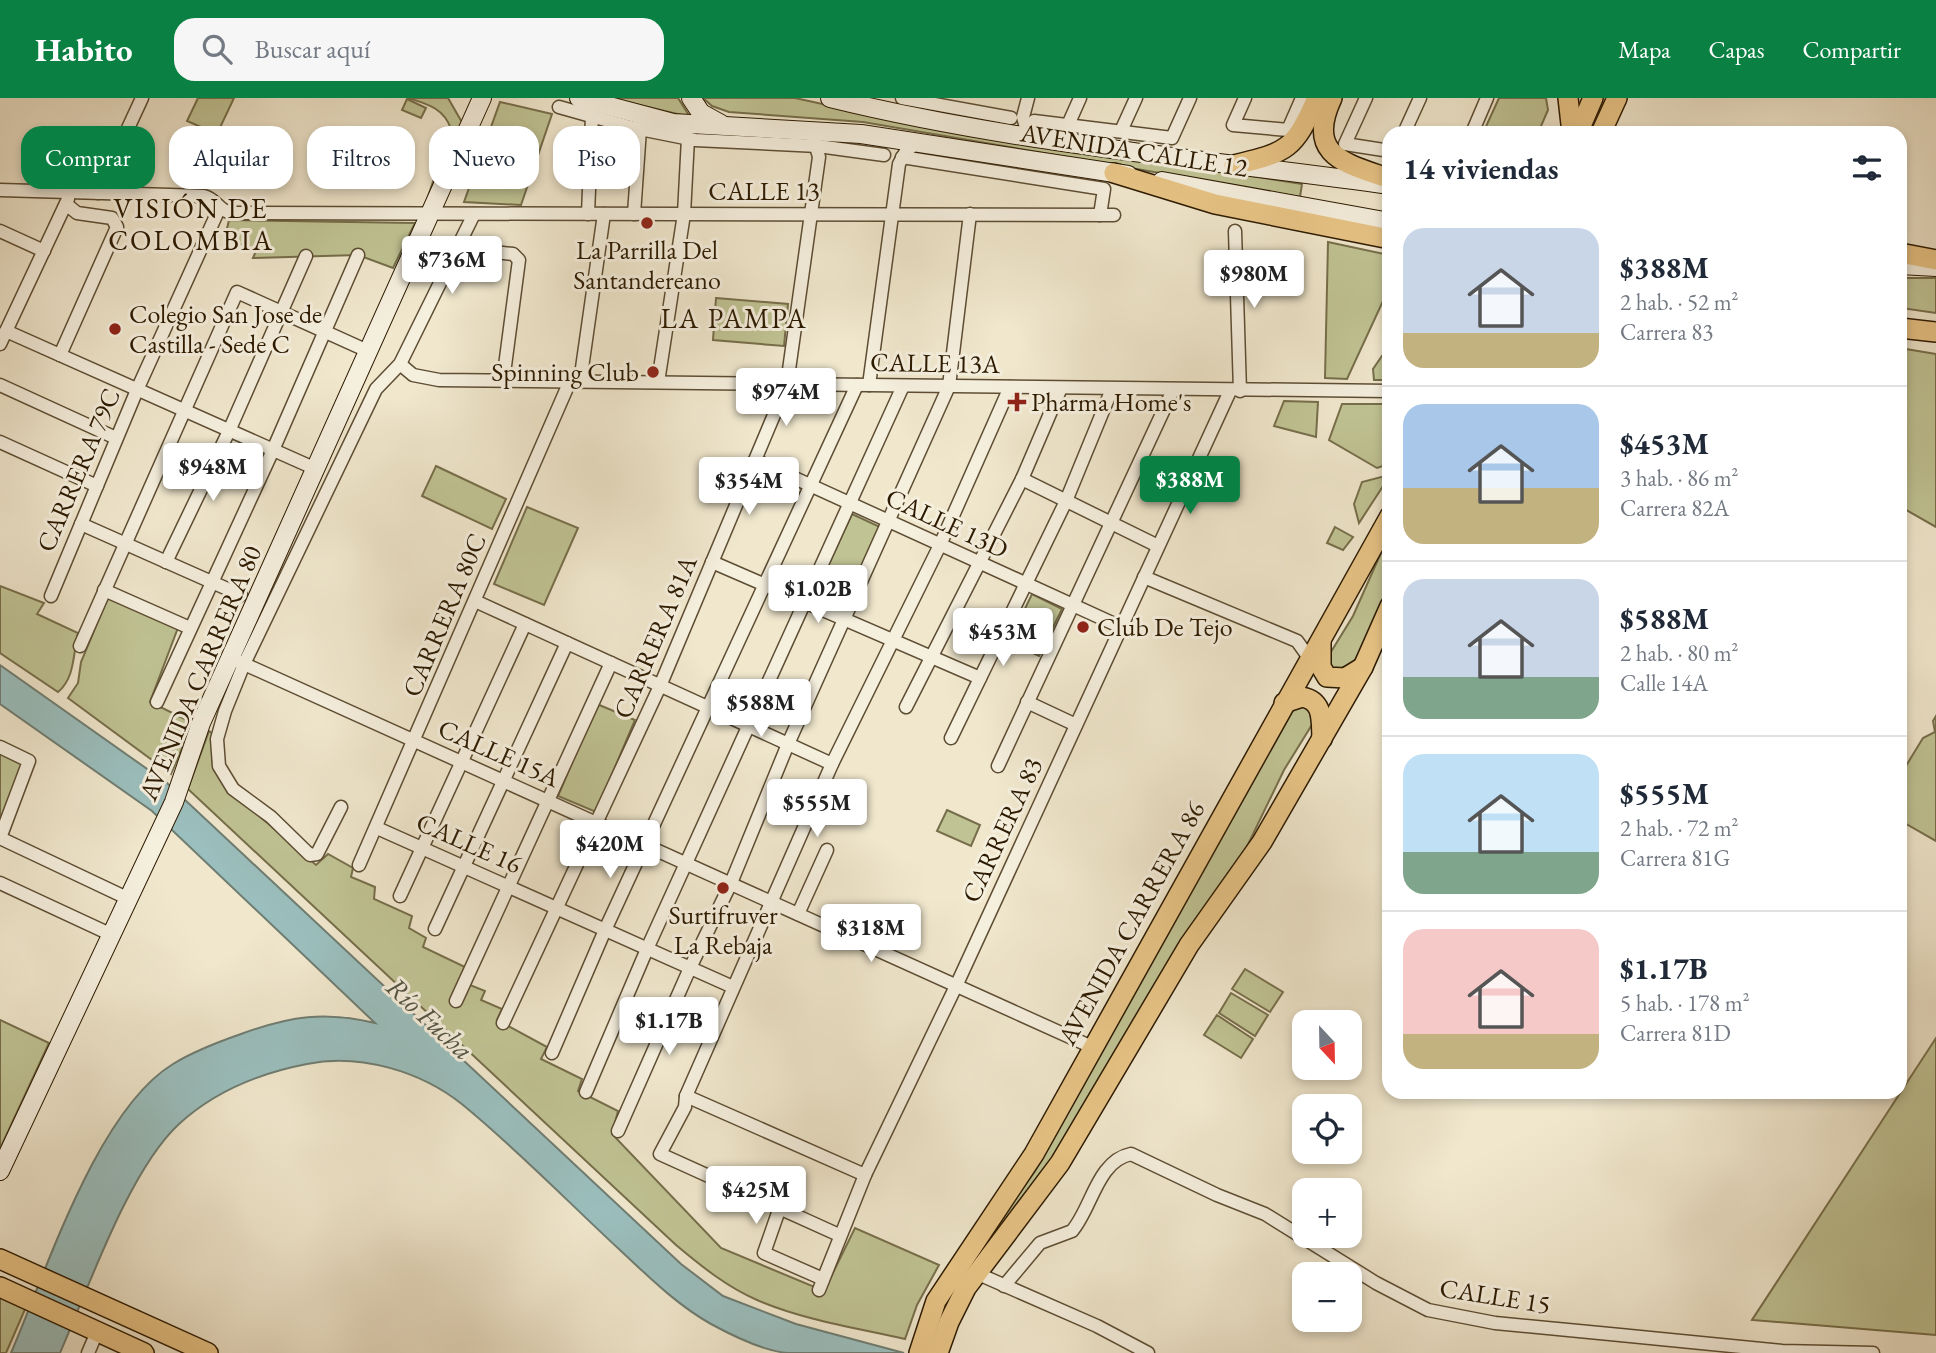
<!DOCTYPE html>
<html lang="es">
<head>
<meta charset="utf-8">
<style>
  body { margin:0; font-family:"EB Garamond",serif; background:#f6f6f7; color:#1f2937; height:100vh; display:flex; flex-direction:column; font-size:26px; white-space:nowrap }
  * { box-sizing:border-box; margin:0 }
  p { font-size:23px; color:#747a83 }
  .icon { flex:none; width:38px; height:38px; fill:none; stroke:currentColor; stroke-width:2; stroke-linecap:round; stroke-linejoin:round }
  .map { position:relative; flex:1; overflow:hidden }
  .side { position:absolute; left:1382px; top:28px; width:525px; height:973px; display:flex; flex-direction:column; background:#fff; border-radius:21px; box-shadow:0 4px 10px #0003 }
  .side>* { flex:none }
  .guide { position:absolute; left:21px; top:28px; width:665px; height:63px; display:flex; gap:14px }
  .needle { width:46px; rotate:158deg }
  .fabs { position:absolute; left:1292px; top:912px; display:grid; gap:14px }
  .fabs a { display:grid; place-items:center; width:70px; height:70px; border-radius:14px; background:#fff; box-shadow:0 4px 10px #0003; font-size:35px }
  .price { position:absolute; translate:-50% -60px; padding:0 16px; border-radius:7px; background:#fff; color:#222; font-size:23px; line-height:46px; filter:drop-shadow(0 2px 4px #0008) }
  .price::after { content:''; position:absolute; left:50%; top:42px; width:21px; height:16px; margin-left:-10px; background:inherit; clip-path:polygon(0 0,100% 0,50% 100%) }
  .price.current { background:#0b8043; color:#fff }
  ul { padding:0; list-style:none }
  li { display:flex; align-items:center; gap:21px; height:175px; padding:0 21px }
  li+li { border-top:2px solid #e0e1e3 }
  li span { display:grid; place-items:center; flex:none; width:196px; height:140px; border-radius:21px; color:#555 }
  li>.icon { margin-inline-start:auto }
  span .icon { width:84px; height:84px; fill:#fffc; stroke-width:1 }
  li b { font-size:30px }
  h2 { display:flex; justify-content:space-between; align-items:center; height:84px; padding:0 21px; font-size:30px }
  .chip { padding:0 24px; border-radius:21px; background:#fff; box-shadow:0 4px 10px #0003; font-size:24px; line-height:63px }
  .chip.current { background:#0b8043; color:#fff }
  header { display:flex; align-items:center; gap:42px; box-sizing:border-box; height:98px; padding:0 35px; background:#0b8043; color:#fff }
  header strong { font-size:33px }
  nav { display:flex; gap:38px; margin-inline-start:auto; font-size:24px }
  .search { width:490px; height:63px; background:#f6f6f7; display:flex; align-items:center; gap:18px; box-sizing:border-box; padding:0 24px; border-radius:21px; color:#747a83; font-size:26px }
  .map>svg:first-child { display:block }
</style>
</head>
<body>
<header>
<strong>Habito</strong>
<div class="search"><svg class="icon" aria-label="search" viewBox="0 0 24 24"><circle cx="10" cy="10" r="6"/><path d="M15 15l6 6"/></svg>Buscar aquí</div>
<nav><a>Mapa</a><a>Capas</a><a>Compartir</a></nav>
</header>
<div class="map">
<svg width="1936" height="1255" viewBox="0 0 1936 1255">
  <rect width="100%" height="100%" fill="#f0e7cd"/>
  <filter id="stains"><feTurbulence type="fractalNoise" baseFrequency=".00286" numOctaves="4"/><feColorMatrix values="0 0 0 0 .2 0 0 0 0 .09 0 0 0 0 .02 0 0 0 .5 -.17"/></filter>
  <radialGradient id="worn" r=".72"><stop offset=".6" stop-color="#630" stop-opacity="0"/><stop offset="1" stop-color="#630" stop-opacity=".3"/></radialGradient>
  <g fill="#c0c394" stroke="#766e4a" stroke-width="2">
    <polygon points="198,0 234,0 217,36 187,23"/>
    <path d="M408 0H448L463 26 424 110 451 31C444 10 427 6 408 0Z"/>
    <polygon points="610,0 678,0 690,19"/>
    <polygon points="703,0 795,0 896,22 1302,86 1300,99 863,24 729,14 712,8"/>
    <polygon points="1499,0 1546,0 1548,12 1538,35 1483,35"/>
    <polygon points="407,1 426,10 421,20 402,12"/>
    <polygon points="500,4 552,16 521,107 464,104"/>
    <polygon points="229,122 415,125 393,170 358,157 253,160 256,153 225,139"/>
    <polygon points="1328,144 1389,157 1389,190 1347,281 1325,280"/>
    <polygon points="1900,180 1936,180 1936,215 1901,210"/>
    <polygon points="716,200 788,206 784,248 713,242"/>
    <polygon points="1906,251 1936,256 1936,429 1901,409 1900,259"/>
    <polygon points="1384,255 1389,255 1389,282 1374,282 1373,271"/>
    <polygon points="1284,303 1318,304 1316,339 1274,328"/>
    <polygon points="1342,306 1389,306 1389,366 1377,370 1329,342"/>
    <polygon points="436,368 506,401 492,431 422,398"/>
    <polygon points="1389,377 1389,379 1359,425 1354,406 1362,384"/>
    <polygon points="527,409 578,430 544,507 494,486"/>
    <polygon points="852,416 880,429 840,515 812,502"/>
    <polygon points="1335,429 1353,439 1343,452 1327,445"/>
    <polygon points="1389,437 1389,484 1368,539 1351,570 1334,574 1326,562 1353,518"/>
    <path d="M0 488 44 505 37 516 78 535C73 556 75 580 58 594L0 555Z"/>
    <polygon points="1032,496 1062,511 1039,558 1009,544"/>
    <polygon points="108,499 179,527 150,604 193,625 171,676 68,600 78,585 81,564"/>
    <polygon points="597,606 635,622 596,714 558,698"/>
    <polygon points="1308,608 1313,625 1284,672 1239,765 1136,918 1045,1074 978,1164 974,1159 1035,1073 1294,609"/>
    <polygon points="1936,618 1936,743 1901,723 1901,676 1923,640 1935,634 1933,623"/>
    <path d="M209 633 213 636 212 663 228 691 316 767 328 756 353 770 351 779 375 789 374 801 412 818 409 830 426 840 423 849 465 869 460 883 485 893 481 902 502 911 497 922 547 949 541 961 582 981 578 993 618 1013 612 1036 721 1150 824 1193 855 1130 939 1167 917 1207 905 1241C857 1230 803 1222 757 1202 727 1189 701 1168 676 1147L188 691Z"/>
    <polygon points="0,655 26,664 0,729"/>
    <polygon points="947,712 980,727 971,748 937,733"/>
    <polygon points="1245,871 1283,894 1270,914 1232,891"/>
    <polygon points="1231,895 1268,917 1255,938 1219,915"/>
    <polygon points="1217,917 1253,941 1241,960 1204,937"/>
    <polygon points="0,922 49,945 0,1051"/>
    <polygon points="1936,940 1936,1237 1752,1222"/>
    <polygon points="0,1198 26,1209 6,1255 0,1255"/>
  </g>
  <path fill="#9bbfbe" stroke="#6f7d72" stroke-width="2" d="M0 567 167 685 681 1166 723 1198 796 1226 904 1255C866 1255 826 1255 788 1255 763 1253 733 1238 711 1226 677 1207 649 1179 621 1153 569 1105 518 1052 463 1007 421 973 359 955 307 966 260 975 215 993 179 1026 129 1072 88 1191 60 1255H11C46 1174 97 1012 173 966 194 953 218 944 241 936 290 918 325 913 375 925L152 713 0 606Z"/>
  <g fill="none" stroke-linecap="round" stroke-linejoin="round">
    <g stroke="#5d4d33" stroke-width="15">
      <g id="street">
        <polyline points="902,0 1011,20"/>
        <polyline points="1245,0 1233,27 1288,32 1302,0"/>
        <polyline points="1366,0 1345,46 1390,53"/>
        <polyline points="559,9 630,29 695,42 818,48 884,57"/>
        <polyline points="1034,23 1172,40 1190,0"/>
        <polyline points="1068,27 1080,0"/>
        <polyline points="1121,33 1136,0"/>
        <polyline points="1404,35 1420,0"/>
        <polyline points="1472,35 1487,0"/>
        <polyline points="1028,37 1023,19 1028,0"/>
        <polyline points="902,59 1104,91 1100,117"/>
        <path d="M0 92 204 98C217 101 218 114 234 115L1114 117"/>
        <polyline points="98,95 142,0"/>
        <polyline points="588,116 592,18"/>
        <polyline points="634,116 640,31"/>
        <polyline points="0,133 44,153"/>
        <polyline points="1235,133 1240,293"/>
        <polyline points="457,150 513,156 519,162 503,283"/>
        <polyline points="6,233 316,371"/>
        <polyline points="0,246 68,101"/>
        <polyline points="60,257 117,129 112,120 77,115 66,106"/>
        <polyline points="400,266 413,277 439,282 1390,293"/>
        <polyline points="580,284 604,116"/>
        <polyline points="658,284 684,116 688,40"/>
        <polyline points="0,287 116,340"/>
        <polyline points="869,287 899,66 906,53 918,44"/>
        <polyline points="0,344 97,388"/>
        <polyline points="755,362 1121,529"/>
        <polyline points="1022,381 1158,448"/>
        <polyline points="81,426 241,497"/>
        <polyline points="166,464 229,333 306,158"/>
        <polyline points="712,464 980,580"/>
        <polyline points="1144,479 1297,543 1310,561"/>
        <polyline points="104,492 190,530"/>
        <polyline points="51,498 137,292 219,111"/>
        <polyline points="475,503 832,666"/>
        <polyline points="80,548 237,194 370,254"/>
        <polyline points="231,560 1092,949"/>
        <polyline points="157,604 273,352 358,157"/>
        <polyline points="1027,604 1076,627"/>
        <polyline points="906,609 1022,381 1061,290"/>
        <polyline points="951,640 1066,403 1112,291"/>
        <polyline points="0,649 29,663 0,740"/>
        <polyline points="998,668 1173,292"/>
        <polyline points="341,709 317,756 310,757 271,719 233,691 219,668 217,641 225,613 244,566 376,291 400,266 474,116"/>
        <polyline points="377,730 733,889"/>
        <polyline points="0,740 129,801"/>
        <polyline points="359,767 570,283"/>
        <polyline points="0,785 112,837"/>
        <polyline points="400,798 525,526"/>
        <polyline points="798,816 827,752"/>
        <polyline points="435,831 567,545"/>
        <polyline points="456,903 611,565"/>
        <polyline points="503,925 660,588 787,286 819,59 812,34"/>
        <polyline points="552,955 605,832 857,287"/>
        <polyline points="586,994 647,851 903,288"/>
        <polyline points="686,998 865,1077"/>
        <polyline points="618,1033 690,870 731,785 788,646 949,288 970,116"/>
        <polyline points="779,1112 764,1155 823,1181"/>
        <polyline points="839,1137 660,1056 685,1009 686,998 832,666 940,447 1010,289"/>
        <polyline points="976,1175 1097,1228 1148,1255"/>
        <path d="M1004 1188 1040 1145 1072 1133C1092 1110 1097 1063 1131 1056L1217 1097 1265 1116 1376 1185 1428 1212 1495 1225 1620 1237 1782 1253 1873 1255"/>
        <polyline points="819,1192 865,1077 957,886 1230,293"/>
        <polyline points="88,1255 97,1234"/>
      </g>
    </g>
    <g stroke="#2c1a00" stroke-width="20">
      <g id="secondary">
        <polyline points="579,0 673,25 861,36 1128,77"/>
        <polyline points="691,0 701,15 721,26"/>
        <path d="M830 0C1013 45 1203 61 1390 87"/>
        <polyline points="1162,83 1390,124"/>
        <polyline points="1900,167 1936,169"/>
        <polyline points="0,1073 174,704 201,625 482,0"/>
      </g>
    </g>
    <g stroke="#2c1a00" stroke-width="22">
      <g id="primary">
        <path d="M1332 0C1305 58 1345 65 1390 81"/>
        <polyline points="1568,0 1572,35"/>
        <polyline points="1578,35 1593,0"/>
        <polyline points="1601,35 1617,0"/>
        <path d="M1234 67C1288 54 1294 52 1317 0"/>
        <polyline points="1114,75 1215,106 1390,141"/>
        <polyline points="1900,155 1936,162"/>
        <polyline points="1900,230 1936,234"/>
        <polyline points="1321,543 1321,569 1327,579 1345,580 1363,569"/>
        <path d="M1284 605 1302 599C1324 603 1321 622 1322 641"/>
        <polyline points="0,1161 208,1255"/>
        <polyline points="0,1189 144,1255"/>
        <polyline points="919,1255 936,1203 1034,1056 1390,418"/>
        <polyline points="938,1255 949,1224 966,1190 1060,1065 1189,847 1262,744 1363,569 1390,508"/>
      </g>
    </g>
    <use href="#street" stroke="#f5efde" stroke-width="12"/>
    <use href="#secondary" stroke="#f5efde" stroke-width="18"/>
    <use href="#primary" stroke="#e8c486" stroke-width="19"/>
  </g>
  <g fill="#8f2418" stroke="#f5efde" stroke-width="2.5">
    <circle cx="647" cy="125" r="7"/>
    <circle cx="115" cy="231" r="7"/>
    <circle cx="653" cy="274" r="7"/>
    <path d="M1013.5 293.5h7v7h7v7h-7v7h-7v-7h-7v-7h7z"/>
    <circle cx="1083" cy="529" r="7"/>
    <circle cx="723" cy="790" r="7"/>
  </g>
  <g text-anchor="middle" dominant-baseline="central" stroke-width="6" stroke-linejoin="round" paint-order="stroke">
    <g font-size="26" fill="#2c1a00" stroke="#f5efde">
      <text transform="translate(1134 52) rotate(9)">AVENIDA CALLE 12</text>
      <text x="764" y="93">CALLE 13</text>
      <text transform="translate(935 265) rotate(1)">CALLE 13A</text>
      <text transform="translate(78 372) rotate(-67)">CARRERA 79C</text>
      <text transform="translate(947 425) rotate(25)">CALLE 13D</text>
      <text transform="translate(444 517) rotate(-67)">CARRERA 80C</text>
      <text transform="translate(655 539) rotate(-67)">CARRERA 81A</text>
      <text transform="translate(200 575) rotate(-67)">AVENIDA CARRERA 80</text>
      <text transform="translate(499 655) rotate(24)">CALLE 15A</text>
      <text transform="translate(1002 732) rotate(-65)">CARRERA 83</text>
      <text transform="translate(469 745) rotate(24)">CALLE 16</text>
      <text transform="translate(1131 825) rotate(-61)">AVENIDA CARRERA 86</text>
      <text transform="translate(1495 1198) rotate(9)">CALLE 15</text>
    </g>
    <g font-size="26" fill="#2c1a00" stroke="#f5efde" text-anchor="start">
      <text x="647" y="152" text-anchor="middle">La Parrilla Del<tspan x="647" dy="30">Santandereano</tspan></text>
      <text x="129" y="216">Colegio San Jose de<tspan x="129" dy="30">Castilla - Sede C</tspan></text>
      <text x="639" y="274" text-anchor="end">Spinning Club</text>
      <text x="1031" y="304">Pharma Home's</text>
      <text x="1097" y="529">Club De Tejo</text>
      <text x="723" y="817" text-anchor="middle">Surtifruver<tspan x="723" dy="30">La Rebaja</tspan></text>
    </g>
    <g font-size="28" letter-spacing="2" fill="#2c1a00" stroke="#f5efde">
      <text x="191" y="110">VISIÓN DE<tspan x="191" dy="32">COLOMBIA</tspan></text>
      <text x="734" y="220">LA PAMPA</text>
    </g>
    <g font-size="28" font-style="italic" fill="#535442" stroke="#f5efde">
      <text transform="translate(430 920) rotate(43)">Río Fucha</text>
    </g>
  </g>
  <rect width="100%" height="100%" filter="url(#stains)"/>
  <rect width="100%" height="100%" fill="url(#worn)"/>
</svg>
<div class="fabs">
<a><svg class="needle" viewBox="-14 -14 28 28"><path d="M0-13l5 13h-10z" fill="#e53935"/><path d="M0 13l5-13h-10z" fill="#747a83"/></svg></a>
<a><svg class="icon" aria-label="locate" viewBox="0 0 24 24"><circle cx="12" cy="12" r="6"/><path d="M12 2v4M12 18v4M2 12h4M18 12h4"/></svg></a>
<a>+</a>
<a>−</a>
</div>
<b class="price" style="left:452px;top:198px">$736M</b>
<b class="price" style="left:1254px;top:212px">$980M</b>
<b class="price" style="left:786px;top:330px">$974M</b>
<b class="price" style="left:213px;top:405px">$948M</b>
<b class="price current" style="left:1190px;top:418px">$388M</b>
<b class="price" style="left:749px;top:419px">$354M</b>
<b class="price" style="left:818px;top:527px">$1.02B</b>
<b class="price" style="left:1003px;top:570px">$453M</b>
<b class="price" style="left:761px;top:641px">$588M</b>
<b class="price" style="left:817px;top:741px">$555M</b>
<b class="price" style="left:610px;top:782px">$420M</b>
<b class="price" style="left:871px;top:866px">$318M</b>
<b class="price" style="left:669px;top:959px">$1.17B</b>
<b class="price" style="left:756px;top:1128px">$425M</b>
<div class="guide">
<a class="chip current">Comprar</a>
<a class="chip">Alquilar</a>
<a class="chip">Filtros</a>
<a class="chip">Nuevo</a>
<a class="chip">Piso</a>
</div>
<section class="side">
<h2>14 viviendas<svg class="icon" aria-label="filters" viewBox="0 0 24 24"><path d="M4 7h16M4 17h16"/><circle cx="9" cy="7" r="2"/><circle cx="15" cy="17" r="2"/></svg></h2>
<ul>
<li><span style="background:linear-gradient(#c9d6e8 75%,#c2b280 0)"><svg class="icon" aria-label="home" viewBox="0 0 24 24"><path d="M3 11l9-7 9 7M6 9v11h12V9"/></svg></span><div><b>$388M</b><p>2 hab. · 52 m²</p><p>Carrera 83</p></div></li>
<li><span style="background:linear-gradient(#a9c7e8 60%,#c2b280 0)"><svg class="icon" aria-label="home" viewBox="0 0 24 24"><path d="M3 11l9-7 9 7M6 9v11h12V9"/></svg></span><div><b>$453M</b><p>3 hab. · 86 m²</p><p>Carrera 82A</p></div></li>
<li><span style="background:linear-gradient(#c9d6e8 70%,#7fa58c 0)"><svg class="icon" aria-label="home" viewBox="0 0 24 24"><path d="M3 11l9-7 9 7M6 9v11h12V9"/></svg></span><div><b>$588M</b><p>2 hab. · 80 m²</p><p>Calle 14A</p></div></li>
<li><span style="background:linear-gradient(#bfe0f5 70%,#7fa58c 0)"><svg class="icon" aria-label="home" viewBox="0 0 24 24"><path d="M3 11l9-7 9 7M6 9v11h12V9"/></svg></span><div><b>$555M</b><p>2 hab. · 72 m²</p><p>Carrera 81G</p></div></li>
<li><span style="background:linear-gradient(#f6c9c9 75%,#c2b280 0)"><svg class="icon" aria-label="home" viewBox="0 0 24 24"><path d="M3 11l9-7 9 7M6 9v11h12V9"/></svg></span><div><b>$1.17B</b><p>5 hab. · 178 m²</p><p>Carrera 81D</p></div></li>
</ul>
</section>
</div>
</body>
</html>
